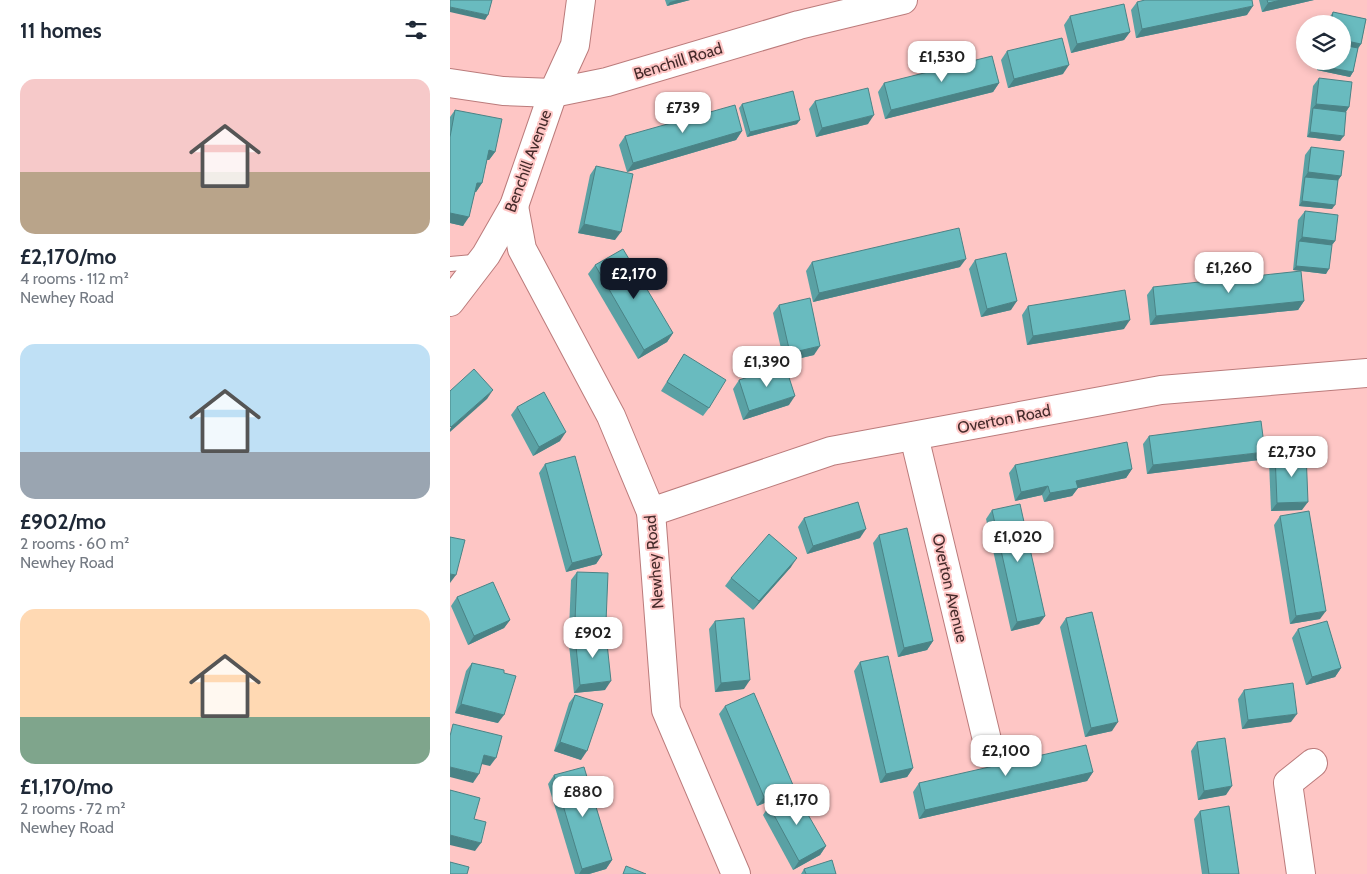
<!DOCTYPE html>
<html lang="en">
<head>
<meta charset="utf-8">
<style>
  body { margin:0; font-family:Cabin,sans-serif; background:#f6f6f7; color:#1f2937; height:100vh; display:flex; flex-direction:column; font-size:19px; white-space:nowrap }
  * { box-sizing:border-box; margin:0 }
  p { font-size:16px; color:#747a83 }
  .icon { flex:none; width:28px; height:28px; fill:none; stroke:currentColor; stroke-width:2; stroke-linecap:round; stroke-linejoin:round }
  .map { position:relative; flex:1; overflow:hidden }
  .side { display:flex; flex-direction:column; background:#fff; width:450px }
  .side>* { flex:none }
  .fabs { position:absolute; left:846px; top:15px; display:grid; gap:10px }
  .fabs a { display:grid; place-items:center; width:55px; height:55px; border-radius:50%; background:#fff; box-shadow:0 2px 8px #0003; font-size:25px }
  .price { position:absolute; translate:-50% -42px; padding:0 11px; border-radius:10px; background:#fff; color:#222; font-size:16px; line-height:32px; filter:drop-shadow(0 1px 2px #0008) }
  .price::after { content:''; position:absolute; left:50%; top:30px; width:15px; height:11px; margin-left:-8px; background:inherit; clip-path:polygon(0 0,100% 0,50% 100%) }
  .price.on { background:#111827; color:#fff }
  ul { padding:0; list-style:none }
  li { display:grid; align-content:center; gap:10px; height:265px; padding:0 20px }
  li span { display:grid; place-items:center; height:155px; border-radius:15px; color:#555 }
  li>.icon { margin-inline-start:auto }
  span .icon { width:90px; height:90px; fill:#fffc; stroke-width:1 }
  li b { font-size:21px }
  h2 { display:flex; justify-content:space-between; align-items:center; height:60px; padding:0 20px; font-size:21px }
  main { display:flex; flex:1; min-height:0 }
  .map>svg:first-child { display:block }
</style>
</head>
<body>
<main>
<section class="side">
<h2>11 homes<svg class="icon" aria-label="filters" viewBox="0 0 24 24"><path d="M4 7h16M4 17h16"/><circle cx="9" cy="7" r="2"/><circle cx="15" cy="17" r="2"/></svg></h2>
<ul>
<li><span style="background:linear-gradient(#f6c9c9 60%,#b9a48a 0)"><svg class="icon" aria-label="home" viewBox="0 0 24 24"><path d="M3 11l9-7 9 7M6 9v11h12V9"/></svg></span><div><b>£2,170/mo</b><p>4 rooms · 112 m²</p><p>Newhey Road</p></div></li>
<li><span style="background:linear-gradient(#bfe0f5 70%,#9aa5b1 0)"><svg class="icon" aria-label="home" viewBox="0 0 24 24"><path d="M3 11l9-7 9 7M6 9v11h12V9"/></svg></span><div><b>£902/mo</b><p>2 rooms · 60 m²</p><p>Newhey Road</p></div></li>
<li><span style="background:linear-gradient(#ffd9b3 70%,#7fa58c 0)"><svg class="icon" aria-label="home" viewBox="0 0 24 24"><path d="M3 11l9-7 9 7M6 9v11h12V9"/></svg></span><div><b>£1,170/mo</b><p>2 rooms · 72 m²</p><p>Newhey Road</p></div></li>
</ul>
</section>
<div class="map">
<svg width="917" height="874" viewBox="0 0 917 874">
  <rect width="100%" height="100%" fill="#fec6c5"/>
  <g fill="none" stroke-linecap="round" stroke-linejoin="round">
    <g stroke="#bb7b7b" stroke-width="16">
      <polyline id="lane" points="0,264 23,262 31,258"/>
    </g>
    <g stroke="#bb7b7b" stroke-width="30">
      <g id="street">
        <polyline points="0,83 53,91 103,93 157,82 349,25 453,0"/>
        <polyline points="64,206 72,249 161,416 201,512 216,710 286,874"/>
        <polyline points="0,302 36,255 64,206 103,93 125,45 131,0"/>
        <polyline points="464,436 537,740"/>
        <polyline points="201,512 381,451 711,390 917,373"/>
        <polyline points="851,874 838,783 863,763"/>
      </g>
    </g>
    <use href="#lane" stroke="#fff" stroke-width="14"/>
    <use href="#street" stroke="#fff" stroke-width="28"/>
  </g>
  <g fill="#5aa1a4">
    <polygon points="215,0 240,0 217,6"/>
    <polygon points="809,0 864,0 812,12"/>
    <polygon points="687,2 797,15 686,38 681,10"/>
    <polygon points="883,12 916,19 911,44 908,48 903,72 900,77 867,70 869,61 892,61 892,24 877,24 877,21"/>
    <polygon points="620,16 680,32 674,40 621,53 614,25"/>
    <polygon points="557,51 613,74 558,88 551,60"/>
    <polygon points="869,78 899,107 896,112 890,141 857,137 863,86"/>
    <polygon points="434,83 549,83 543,92 435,119 428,92"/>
    <polygon points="365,101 418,124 366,137 359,109"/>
    <polygon points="292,104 347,124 297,137 289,108"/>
    <polygon points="5,110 45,152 39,160 37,160 32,183 26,192 25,192 13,226 0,223 0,117"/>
    <polygon points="292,131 286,140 177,172 169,145 175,136"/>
    <polygon points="861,147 891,176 888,180 882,209 849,206 855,155"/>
    <polygon points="146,166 165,240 128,233 140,175"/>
    <polygon points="855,211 885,241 882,245 876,274 843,270 848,220"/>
    <polygon points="525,260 561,310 531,317 519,269"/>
    <polygon points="362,262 510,267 363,302 356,271"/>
    <polygon points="145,265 223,333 217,342 188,359 138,274"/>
    <polygon points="703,287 854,301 848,310 700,325 697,295"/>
    <polygon points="329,305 364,355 334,362 323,313"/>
    <polygon points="578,306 674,329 577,345 572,315"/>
    <polygon points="234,354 259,408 253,416 211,391"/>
    <polygon points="289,380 339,405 293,420 283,389"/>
    <polygon points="67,407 110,441 83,456 61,415"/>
    <polygon points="699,436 809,460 697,474 693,444"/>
    <polygon points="825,454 852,510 821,511 819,462"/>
    <polygon points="95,464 152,555 146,564 116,572 89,473"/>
    <polygon points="565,465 682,469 676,478 628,488 622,496 594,502 592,495 565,501 559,473"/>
    <polygon points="542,510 595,616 589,624 561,631 536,519"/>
    <polygon points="830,516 870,619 840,624 824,525"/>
    <polygon points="354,518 410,538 357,554 348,527"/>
    <polygon points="429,535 483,641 477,650 448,657 423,543"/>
    <polygon points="341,567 303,610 275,586 281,578"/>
    <polygon points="127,572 156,622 150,631 119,630 121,580"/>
    <polygon points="7,597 60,620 54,628 18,645 1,606"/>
    <polygon points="616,618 662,731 635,737 610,627"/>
    <polygon points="265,621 294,689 265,692 259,629"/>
    <polygon points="848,629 891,668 885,677 856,685 842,638"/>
    <polygon points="125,637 155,690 124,693 119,645"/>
    <polygon points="410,662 463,768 457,777 430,783 404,671"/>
    <polygon points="22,663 48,723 5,713 16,671"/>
    <polygon points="794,690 841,722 792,729 788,699"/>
    <polygon points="125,695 131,760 104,751 119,703"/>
    <polygon points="275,706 337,794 307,806 269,714"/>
    <polygon points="747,742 776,795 748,800 741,751"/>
    <polygon points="643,772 637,781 469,819 463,792 469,783"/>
    <polygon points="104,775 162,860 156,869 139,874 125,874 98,784"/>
    <polygon points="319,806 376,846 370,855 343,870 313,815"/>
    <polygon points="750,811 789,874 752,874 744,819"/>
    <polygon points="354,869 386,874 351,874"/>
  </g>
  <g fill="#4a8386">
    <polygon points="227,0 240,0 217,6 220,2"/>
    <polygon points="831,0 864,0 812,12 818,3"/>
    <polygon points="803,6 797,15 686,38 692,29"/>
    <polygon points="0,7 38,15 35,20 0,12"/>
    <polygon points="680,32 674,40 621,53 627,44"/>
    <polygon points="892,40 911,44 905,53 892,50"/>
    <polygon points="619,65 613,74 558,88 564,79"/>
    <polygon points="870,66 903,72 900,77 867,70"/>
    <polygon points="549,83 543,92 435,119 441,110"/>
    <polygon points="866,104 899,107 893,116 863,108"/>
    <polygon points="424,115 418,124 366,137 372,128"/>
    <polygon points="350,120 347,124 297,137 300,132"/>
    <polygon points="292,131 286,140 177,172 183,163"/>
    <polygon points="860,132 894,136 890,141 857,137"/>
    <polygon points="39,150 45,152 39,160 33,159"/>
    <polygon points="858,172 891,176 885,185 855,177"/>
    <polygon points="27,183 32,183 26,192 21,191"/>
    <polygon points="852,201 885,205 882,209 849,206"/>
    <polygon points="0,213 19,217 13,226 0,223"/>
    <polygon points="134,224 171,232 165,240 128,233"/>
    <polygon points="852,237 885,241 879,249 849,241"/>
    <polygon points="516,259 510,267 363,302 369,293"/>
    <polygon points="846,266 879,269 876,274 843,270"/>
    <polygon points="567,301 561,310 531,317 537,309"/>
    <polygon points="854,301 848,310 700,325 706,316"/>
    <polygon points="680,320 674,329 577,345 583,336"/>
    <polygon points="223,333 217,342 188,359 194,350"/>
    <polygon points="370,346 364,355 334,362 340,353"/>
    <polygon points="43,390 37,399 0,432 0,429 1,427"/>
    <polygon points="345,396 339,405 293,420 299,411"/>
    <polygon points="116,432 110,441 83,456 89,447"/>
    <polygon points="815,452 809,460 697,474 703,465"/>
    <polygon points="682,469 676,478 628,488 622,496 594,502 600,493 626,481"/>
    <polygon points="598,486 592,495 565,501 571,492"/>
    <polygon points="858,502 852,510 821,511 827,503"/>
    <polygon points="416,529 410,538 357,554 363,546"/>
    <polygon points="152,555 146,564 116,572 122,563"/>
    <polygon points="347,558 341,567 303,610 309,601"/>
    <polygon points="0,574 6,575 0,583"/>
    <polygon points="876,611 870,619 840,624 846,616"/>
    <polygon points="595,616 589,624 561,631 567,622"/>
    <polygon points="60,620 54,628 18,645 24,636"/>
    <polygon points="125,621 156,622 150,631 119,630"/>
    <polygon points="483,641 477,650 448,657 454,648"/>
    <polygon points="891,668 885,677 856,685 862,677"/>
    <polygon points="300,680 294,689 265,692 271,683"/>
    <polygon points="161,681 155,690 124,693 130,685"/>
    <polygon points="11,704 54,715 48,723 5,713"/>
    <polygon points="847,714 841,722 792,729 798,720"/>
    <polygon points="668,722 662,731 635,737 641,728"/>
    <polygon points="110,742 137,751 131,760 104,751"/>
    <polygon points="34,755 46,758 40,766 27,763"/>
    <polygon points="0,767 29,774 23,783 0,777"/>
    <polygon points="463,768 457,777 430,783 436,774"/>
    <polygon points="643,772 637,781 469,819 475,810"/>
    <polygon points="343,785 337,794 307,806 314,797"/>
    <polygon points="782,786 776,795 748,800 754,791"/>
    <polygon points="0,835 31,843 25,851 0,845"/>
    <polygon points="376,846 370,855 343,870 349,861"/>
    <polygon points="162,860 156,869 139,874 129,874 132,869"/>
  </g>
  <g fill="#69bbbf" stroke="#4a8386">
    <polygon points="0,0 42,0 38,15 0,7"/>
    <polygon points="695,0 802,0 803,6 692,29 687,2"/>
    <polygon points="817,0 831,0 818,3"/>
    <polygon points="674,4 680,32 627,44 620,16"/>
    <polygon points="883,12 916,19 911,44 892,40 892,24 881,24"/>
    <polygon points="612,38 619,65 564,79 557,51"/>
    <polygon points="892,45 908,48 903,72 870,66 871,61 892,61"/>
    <polygon points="542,56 549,83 441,110 434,83"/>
    <polygon points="869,78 902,82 899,107 866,104"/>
    <polygon points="418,88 424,115 372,128 365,101"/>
    <polygon points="343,91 350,120 300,132 292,104"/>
    <polygon points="285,105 292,131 183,163 175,136"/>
    <polygon points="863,108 896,112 894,136 860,132"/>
    <polygon points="5,110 52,119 45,152 39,150 32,183 27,183 19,217 0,213 0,137"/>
    <polygon points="861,147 894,151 891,176 858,172"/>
    <polygon points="146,166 183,174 171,232 134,224"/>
    <polygon points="855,177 888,180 885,205 852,201"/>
    <polygon points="855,211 888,215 885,241 852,237"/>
    <polygon points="509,228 516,259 369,293 362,262"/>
    <polygon points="849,241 882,245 879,269 846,266"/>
    <polygon points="173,249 223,333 194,350 145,265"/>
    <polygon points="556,253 567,301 537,309 525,260"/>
    <polygon points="851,271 854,301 706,316 703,287"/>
    <polygon points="675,290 680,320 583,336 578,306"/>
    <polygon points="360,298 370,346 340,353 329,305"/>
    <polygon points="234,354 276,380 259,408 217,382"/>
    <polygon points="335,365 345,396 299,411 289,380"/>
    <polygon points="24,369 43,390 1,427 0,426 0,391"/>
    <polygon points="94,392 116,432 89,447 67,407"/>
    <polygon points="811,421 815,452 703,465 699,436"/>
    <polygon points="677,442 682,469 626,481 628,488 600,493 598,486 571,492 565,465"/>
    <polygon points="856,452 858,502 827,503 825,454"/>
    <polygon points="125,456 152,555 122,563 95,464"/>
    <polygon points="408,502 416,529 363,546 354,518"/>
    <polygon points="570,504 595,616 567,622 542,510"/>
    <polygon points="859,511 876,611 846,616 830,516"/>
    <polygon points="457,528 483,641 454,648 429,535"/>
    <polygon points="319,534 347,558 309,601 281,578"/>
    <polygon points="0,537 15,540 6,575 0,574"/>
    <polygon points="127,572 158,573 156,622 125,621"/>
    <polygon points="43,582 60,620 24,636 7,597"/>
    <polygon points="642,612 668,722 641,728 616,618"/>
    <polygon points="294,618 300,680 271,683 265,621"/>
    <polygon points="877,621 891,668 862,677 848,629"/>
    <polygon points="156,634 161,681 130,685 125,637"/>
    <polygon points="438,656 463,768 436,774 410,662"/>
    <polygon points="22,663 54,670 54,673 66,676 54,715 11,704"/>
    <polygon points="843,683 847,714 798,720 794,690"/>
    <polygon points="304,693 343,785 314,797 275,706"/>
    <polygon points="125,695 153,704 137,751 110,742"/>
    <polygon points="3,724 52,736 46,758 34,755 29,774 0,767 0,736"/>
    <polygon points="775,738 782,786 754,791 747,742"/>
    <polygon points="636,745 643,772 475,810 469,783"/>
    <polygon points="134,767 162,860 132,869 104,775"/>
    <polygon points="0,790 30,798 24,819 36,822 31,843 0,835"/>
    <polygon points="345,792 376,846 349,861 319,806"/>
    <polygon points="779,806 789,874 759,874 750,811"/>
    <polygon points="382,860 386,874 356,874 354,869"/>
    <polygon points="0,862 19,867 17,874 0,874"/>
    <polygon points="176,866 196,874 173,874"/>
  </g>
  <g text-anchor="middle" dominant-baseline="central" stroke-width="4" stroke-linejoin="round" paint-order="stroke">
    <g font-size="16" fill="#462b2b" stroke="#fec6c5">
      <text transform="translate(228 61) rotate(-17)">Benchill Road</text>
      <text transform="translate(78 161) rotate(-70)">Benchill Avenue</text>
      <text transform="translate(554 419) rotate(-11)">Overton Road</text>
      <text transform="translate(204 562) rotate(-95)">Newhey Road</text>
      <text transform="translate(500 588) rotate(77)">Overton Avenue</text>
    </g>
  </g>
</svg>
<div class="fabs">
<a><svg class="icon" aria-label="layers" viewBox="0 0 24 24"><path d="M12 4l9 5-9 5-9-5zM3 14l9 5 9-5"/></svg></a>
</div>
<b class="price" style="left:492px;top:83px">£1,530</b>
<b class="price" style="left:233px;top:134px">£739</b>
<b class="price" style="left:779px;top:294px">£1,260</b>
<b class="price on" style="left:184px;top:300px">£2,170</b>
<b class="price" style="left:317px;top:388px">£1,390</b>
<b class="price" style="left:842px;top:478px">£2,730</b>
<b class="price" style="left:568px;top:563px">£1,020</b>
<b class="price" style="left:143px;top:659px">£902</b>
<b class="price" style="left:556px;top:777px">£2,100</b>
<b class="price" style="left:133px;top:818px">£880</b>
<b class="price" style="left:347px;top:826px">£1,170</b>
</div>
</main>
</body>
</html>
